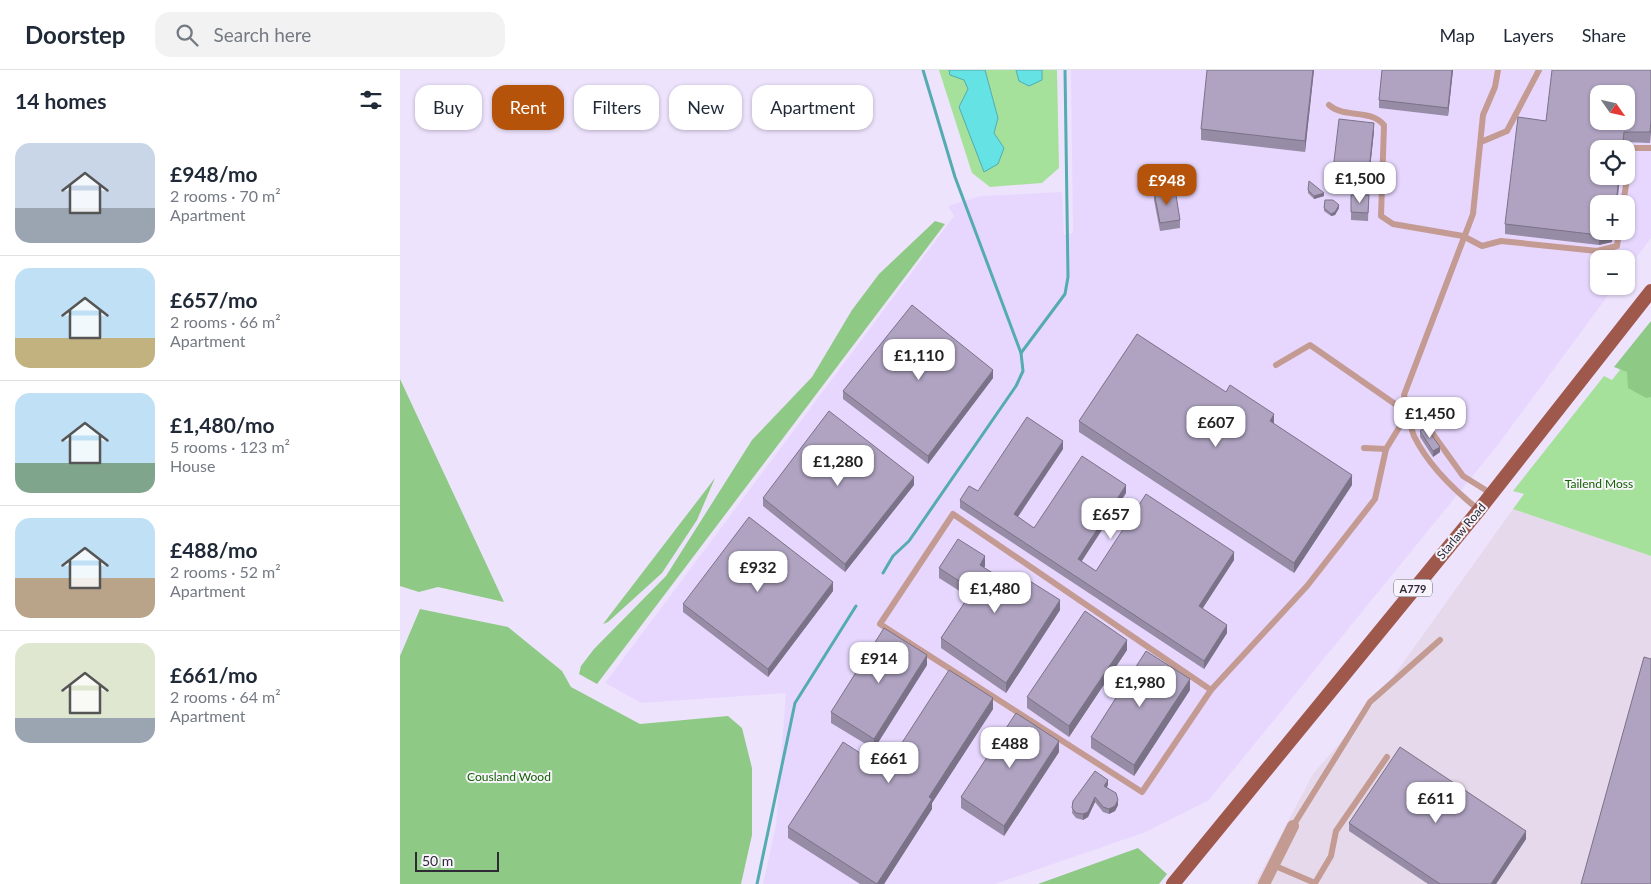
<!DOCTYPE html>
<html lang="en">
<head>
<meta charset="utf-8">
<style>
  body { margin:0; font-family:Lato,sans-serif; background:#f2f2f3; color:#1f2937; height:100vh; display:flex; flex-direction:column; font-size:19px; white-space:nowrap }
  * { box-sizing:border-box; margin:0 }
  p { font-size:16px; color:#747a83 }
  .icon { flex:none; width:28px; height:28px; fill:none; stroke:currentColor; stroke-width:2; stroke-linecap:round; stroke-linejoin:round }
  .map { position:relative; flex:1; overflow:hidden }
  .details { display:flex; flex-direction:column; background:#fff; width:400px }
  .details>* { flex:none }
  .banner { position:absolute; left:15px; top:15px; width:475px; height:45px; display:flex; gap:10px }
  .needle { width:32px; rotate:124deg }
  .tools { position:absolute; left:1190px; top:15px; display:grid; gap:10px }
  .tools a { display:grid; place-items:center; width:45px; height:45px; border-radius:10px; background:#fff; box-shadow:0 1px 4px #0004; font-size:25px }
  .scale { position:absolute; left:15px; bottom:12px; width:84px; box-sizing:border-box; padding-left:5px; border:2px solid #2f2a36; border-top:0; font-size:14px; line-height:18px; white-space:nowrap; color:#2f2a36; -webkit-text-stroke:4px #f7f4fb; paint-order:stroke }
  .price { position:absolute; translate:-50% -42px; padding:0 11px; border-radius:10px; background:#fff; color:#222; font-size:16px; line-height:32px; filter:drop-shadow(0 1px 2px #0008) }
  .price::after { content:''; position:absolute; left:50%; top:30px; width:15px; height:11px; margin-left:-8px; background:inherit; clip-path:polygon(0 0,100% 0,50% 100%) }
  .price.active { background:#b45309; color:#fff }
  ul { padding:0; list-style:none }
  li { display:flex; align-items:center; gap:15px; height:125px; padding:0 15px }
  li+li { border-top:1px solid #e0e1e3 }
  li span { display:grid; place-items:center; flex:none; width:140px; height:100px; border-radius:15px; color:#555 }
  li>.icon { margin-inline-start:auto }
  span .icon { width:60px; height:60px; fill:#fffc; stroke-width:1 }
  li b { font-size:21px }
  h2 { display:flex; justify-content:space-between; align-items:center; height:60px; padding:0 15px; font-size:21px }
  .pill { padding:0 18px; border-radius:15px; background:#fff; box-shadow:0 1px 4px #0004; font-size:18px; line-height:45px }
  .pill.active { background:#b45309; color:#fff }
  header { display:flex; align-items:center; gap:30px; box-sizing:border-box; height:70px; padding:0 25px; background:#fff; border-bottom:1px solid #e0e1e3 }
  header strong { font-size:24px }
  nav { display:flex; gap:28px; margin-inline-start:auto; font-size:18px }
  .search { width:350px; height:45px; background:#f2f2f3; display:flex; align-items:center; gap:12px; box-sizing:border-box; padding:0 18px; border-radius:15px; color:#747a83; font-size:19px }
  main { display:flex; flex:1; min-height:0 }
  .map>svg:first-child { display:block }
</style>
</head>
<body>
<header>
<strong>Doorstep</strong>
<div class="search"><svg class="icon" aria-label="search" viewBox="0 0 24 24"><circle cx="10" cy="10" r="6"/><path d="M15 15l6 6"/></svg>Search here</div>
<nav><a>Map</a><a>Layers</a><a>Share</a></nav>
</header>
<main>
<section class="details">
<h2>14 homes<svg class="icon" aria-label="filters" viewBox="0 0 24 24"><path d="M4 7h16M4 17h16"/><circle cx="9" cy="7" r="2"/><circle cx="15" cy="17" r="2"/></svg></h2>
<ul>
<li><span style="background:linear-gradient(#c9d6e8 65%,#9aa5b1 0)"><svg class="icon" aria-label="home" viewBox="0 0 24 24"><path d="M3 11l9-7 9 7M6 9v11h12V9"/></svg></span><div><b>£948/mo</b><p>2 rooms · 70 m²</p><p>Apartment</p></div></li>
<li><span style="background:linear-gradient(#bfe0f5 70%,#c2b280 0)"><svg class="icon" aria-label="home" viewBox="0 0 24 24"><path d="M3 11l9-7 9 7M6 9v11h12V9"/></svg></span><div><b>£657/mo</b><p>2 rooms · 66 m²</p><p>Apartment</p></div></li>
<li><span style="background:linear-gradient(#bfe0f5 70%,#7fa58c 0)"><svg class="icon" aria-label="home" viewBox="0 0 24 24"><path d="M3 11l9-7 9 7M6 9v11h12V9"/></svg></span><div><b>£1,480/mo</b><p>5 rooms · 123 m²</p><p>House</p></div></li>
<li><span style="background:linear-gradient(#bfe0f5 60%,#b9a48a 0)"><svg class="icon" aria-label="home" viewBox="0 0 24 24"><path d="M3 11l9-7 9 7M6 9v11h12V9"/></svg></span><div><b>£488/mo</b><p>2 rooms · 52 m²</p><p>Apartment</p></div></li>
<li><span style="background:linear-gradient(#dfe7d0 75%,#9aa5b1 0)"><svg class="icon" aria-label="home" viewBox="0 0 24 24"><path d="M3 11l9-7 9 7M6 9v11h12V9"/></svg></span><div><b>£661/mo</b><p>2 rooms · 64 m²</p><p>Apartment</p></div></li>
</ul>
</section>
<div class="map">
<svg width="1251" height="814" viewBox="0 0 1251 814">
  <rect width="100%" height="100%" fill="#eee3fd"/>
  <polygon fill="#e7d9ec" points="1113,439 1251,486 1251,814 855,814 913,704 975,632"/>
  <path fill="#e7d7fe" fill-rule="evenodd" d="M671 0H1251V168L1226 202V189H1199V216H1215L1097 376 809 730 746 762 595 814H363L376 755 386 623 241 633 205 613 554 146 548 136 580 126 662 122 664 165 673 163ZM1199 24H1226V51H1199ZM1199 79H1226V106H1199ZM1199 134H1226V161H1199Z"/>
  <g fill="#a6e19c">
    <polygon points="539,0 657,0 659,98 642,113 590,117 572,103"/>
    <polygon points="1251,260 1251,486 1113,439 1124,424 1113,421 1204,306 1212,310"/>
  </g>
  <g fill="#8fc986">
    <polygon points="535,151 545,154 197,614 179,604 181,596 194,579 266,506 352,370 412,307 452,240 479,204"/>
    <polygon points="1251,251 1251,327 1246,328 1228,318 1227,302 1214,297"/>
    <polygon points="0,309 104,532 38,517 19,522 0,516"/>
    <polygon points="315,408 297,450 262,503 208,552 203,554"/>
    <polygon points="20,539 108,557 162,601 171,617 240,654 328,646 342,658 352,698 352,765 341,814 0,814 0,586"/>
    <polygon points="738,778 767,804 759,814 638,814"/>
  </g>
  <g fill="#64e2e4" stroke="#54abb0">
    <polygon points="549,0 585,0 598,48 594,63 604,78 598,94 584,102 559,37 568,19 564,10 550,5"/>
    <polygon points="616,0 642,0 642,10 629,16 619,11"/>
  </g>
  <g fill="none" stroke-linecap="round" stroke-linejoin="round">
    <g stroke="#54abb0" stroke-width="3">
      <polyline points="523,0 555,107 621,283"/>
      <polyline points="483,503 493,486 509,471 616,316 623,301 621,283 665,224 668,207 665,0"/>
      <polyline points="357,814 395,633 456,536"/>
    </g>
    <g stroke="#c49b93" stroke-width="6">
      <path d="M929 35C945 49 969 38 984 55L981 146 993 154 1063 166 1082 176 1101 171 1197 181 1217 176 1219 161"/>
      <polyline points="1081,72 1107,61 1139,0"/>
      <polyline points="1223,134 1232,78 1251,78"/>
      <polyline points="876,295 910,275 1008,343"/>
      <polyline points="964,378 986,379"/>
      <path d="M1079 440C1054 420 1028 395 1014 366 1011 359 1010 351 1008 343L1025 353 1063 406 1092 424"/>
      <polyline points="811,620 553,444 480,554 742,722 811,620 907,516 975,429 986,379 1008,343 1004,325 1073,144 1083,45 1095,17 1098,0"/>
      <polyline points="893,756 970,632 1040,570"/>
      <polyline points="873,795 915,813 931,786 936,761 987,687"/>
    </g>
    <polyline stroke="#c49b93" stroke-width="12" points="864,814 893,756"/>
    <polyline stroke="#9f594c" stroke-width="14" points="773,814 1079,440 1251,221"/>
  </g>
  <g fill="#968ca6">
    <polygon points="914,0 905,82 801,70 801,59"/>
    <polygon points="982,0 1053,0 1048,46 979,38 979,30"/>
    <polygon points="1251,0 1250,73 1224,72 1199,106 1220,106 1217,134 1199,134 1212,172 1199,175 1105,164 1105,154 1146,51"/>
    <polygon points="974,61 969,108 962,107 961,120 954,119 952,114 950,118 932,116 932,108"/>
    <polygon points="908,120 924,126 914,129 908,123"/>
    <polygon points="754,122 780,150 780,158 760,161 754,130"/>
    <polygon points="951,125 969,125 968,151 951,150"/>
    <polygon points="924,138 939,138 935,145 931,146 924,141"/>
    <polygon points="593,308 528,394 443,329 443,321"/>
    <polygon points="679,351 874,354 952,415 894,503 679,362"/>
    <polygon points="1020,361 1040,382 1033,387 1020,367"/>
    <polygon points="663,379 618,447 634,458 726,423 681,491 696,501 834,490 802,539 827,563 804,599 560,438 560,430"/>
    <polygon points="514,415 445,502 363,436 363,428"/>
    <polygon points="585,496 584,498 610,514 660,540 606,623 541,578 541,568 569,527 539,508 539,498"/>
    <polygon points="433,521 368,607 283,542 283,534"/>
    <polygon points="727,580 669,667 627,638 627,627"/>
    <polygon points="527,595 474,679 431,653 431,642"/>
    <polygon points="790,620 734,706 691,678 691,667"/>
    <polygon points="593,639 532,733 532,739 484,814 460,814 388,768 388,757 485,699"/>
    <polygon points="659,682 604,766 561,738 561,727"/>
    <polygon points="708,715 707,717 718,735 715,741 709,744 703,742 695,732 688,747 683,750 676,748 672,743 673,731"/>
    <polygon points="949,753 1126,769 1096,814 1028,814 949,761"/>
  </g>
  <g fill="#7a7287">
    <polygon points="913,0 914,0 905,82 905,71"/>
    <polygon points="1052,0 1053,0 1048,46 1048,38"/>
    <polygon points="1251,50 1251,61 1250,73 1250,62"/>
    <polygon points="974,53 974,61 969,108 969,100"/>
    <polygon points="1224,62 1224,79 1222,79"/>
    <polygon points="952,106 952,114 950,118 950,110"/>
    <polygon points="1219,106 1220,106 1217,134 1216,134"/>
    <polygon points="924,123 924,126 914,129 914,126"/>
    <polygon points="939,135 939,138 935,145 931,146 931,144"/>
    <polygon points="1213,161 1212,172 1199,175 1199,165"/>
    <polygon points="593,300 593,308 528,394 528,386"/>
    <polygon points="874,344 874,354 870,351"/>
    <polygon points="663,371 663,379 614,452 614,444"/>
    <polygon points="1040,377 1040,382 1033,387 1033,381"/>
    <polygon points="952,405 952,415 894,503 894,493"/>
    <polygon points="514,407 514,415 445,502 445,494"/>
    <polygon points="726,415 726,423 678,497 678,489"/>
    <polygon points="834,482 834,490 799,544 799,536"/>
    <polygon points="585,486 585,496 580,504 580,495"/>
    <polygon points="433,512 433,521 368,607 368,599"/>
    <polygon points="660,530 660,540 606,623 606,613"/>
    <polygon points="827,555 827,563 804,599 804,591"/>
    <polygon points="727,570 727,580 669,667 669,656"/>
    <polygon points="527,585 527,595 474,679 474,669"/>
    <polygon points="790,609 790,620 734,706 734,695"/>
    <polygon points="593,628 593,639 532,733 532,739 484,814 477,814 529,727"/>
    <polygon points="659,671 659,682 604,766 604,756"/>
    <polygon points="708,710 708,715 704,721 704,716"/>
    <polygon points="695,727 695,732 688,747 683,750 683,744"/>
    <polygon points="718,730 718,735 715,741 709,744 709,739"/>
    <polygon points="1126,761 1126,769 1096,814 1091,814"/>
  </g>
  <g fill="#afa3c1" stroke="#7a7287" fill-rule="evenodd">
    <polygon points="807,0 913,0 905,71 801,59"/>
    <polygon points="982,0 1052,0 1048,38 979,30"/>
    <path d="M1152 0H1251V50L1250 62H1224L1222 79H1199V106H1219L1216 134H1199V161H1212L1199 165 1105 154 1118 47 1146 51ZM1199 24H1226V51H1199Z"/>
    <polygon points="939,49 974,53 969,100 962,99 961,112 954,111 952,106 950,110 932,108"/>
    <polygon points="909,111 924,123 914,126 908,120"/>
    <polygon points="775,119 780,150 760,153 754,122"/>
    <polygon points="951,125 969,125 968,143 951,142"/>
    <polygon points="925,130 933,130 939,135 935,142 931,144 924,138"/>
    <polygon points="512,235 593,300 528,386 443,321"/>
    <polygon points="737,264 826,322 830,315 874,344 870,351 952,405 894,493 679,351"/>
    <polygon points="429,341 514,407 445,494 363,428"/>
    <polygon points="627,347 663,371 614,444 634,458 682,386 726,415 678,489 696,501 746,424 834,482 799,536 827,555 804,591 560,430 569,416 578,421"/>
    <polygon points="1026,357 1040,377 1033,381 1020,361"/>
    <polygon points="349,447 433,512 368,599 283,534"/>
    <polygon points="558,469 585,486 580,495 610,514 617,503 660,530 606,613 541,568 573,520 539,498"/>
    <polygon points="685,541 727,570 669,656 627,627"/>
    <polygon points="484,558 527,585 474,669 431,642"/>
    <polygon points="746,581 790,609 734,695 691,667"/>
    <polygon points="1244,587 1251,589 1251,814 1181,814"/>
    <polygon points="549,600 593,628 529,727 532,729 477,814 388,757 443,672 485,699"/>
    <polygon points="616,643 659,671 604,756 561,727"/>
    <polygon points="1000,677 1126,761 1091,814 1040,814 949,753"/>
    <polygon points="695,701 708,710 704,716 716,723 718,730 715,736 709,739 703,737 695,727 688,742 683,744 676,743 672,738 673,731"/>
  </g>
  <g text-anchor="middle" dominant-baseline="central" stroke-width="4" stroke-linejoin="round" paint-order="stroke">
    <rect fill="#f7f4fb" stroke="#6b6771" stroke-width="1" x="994" y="509.5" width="38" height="17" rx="4"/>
    <g font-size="11" font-weight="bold" fill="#2f2a36">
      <text x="1013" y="518">A779</text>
    </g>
    <g font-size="12" fill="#136100" stroke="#f7f4fb">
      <text x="1199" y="413">Tailend Moss</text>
      <text x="109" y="706">Cousland Wood</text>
    </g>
    <g font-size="12" fill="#2f2a36" stroke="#f7f4fb">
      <text transform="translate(1061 461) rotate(-50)">Starlaw Road</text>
    </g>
  </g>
</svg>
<div class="tools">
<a><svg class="needle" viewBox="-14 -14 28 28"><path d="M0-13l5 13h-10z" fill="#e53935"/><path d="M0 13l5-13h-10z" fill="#747a83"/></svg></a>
<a><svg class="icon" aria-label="locate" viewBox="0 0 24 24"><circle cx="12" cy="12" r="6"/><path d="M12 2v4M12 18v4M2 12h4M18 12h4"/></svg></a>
<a>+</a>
<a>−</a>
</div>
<div class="scale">50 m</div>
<b class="price" style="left:960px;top:134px">£1,500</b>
<b class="price active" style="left:767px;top:136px">£948</b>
<b class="price" style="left:519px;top:311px">£1,110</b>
<b class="price" style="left:1030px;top:369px">£1,450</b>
<b class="price" style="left:816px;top:378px">£607</b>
<b class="price" style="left:438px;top:417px">£1,280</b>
<b class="price" style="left:711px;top:470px">£657</b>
<b class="price" style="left:358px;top:523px">£932</b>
<b class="price" style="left:595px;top:544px">£1,480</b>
<b class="price" style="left:479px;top:614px">£914</b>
<b class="price" style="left:740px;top:638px">£1,980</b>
<b class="price" style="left:610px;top:699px">£488</b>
<b class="price" style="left:489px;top:714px">£661</b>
<b class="price" style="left:1036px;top:754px">£611</b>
<div class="banner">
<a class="pill">Buy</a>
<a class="pill active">Rent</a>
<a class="pill">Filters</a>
<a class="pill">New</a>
<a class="pill">Apartment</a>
</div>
</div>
</main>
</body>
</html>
